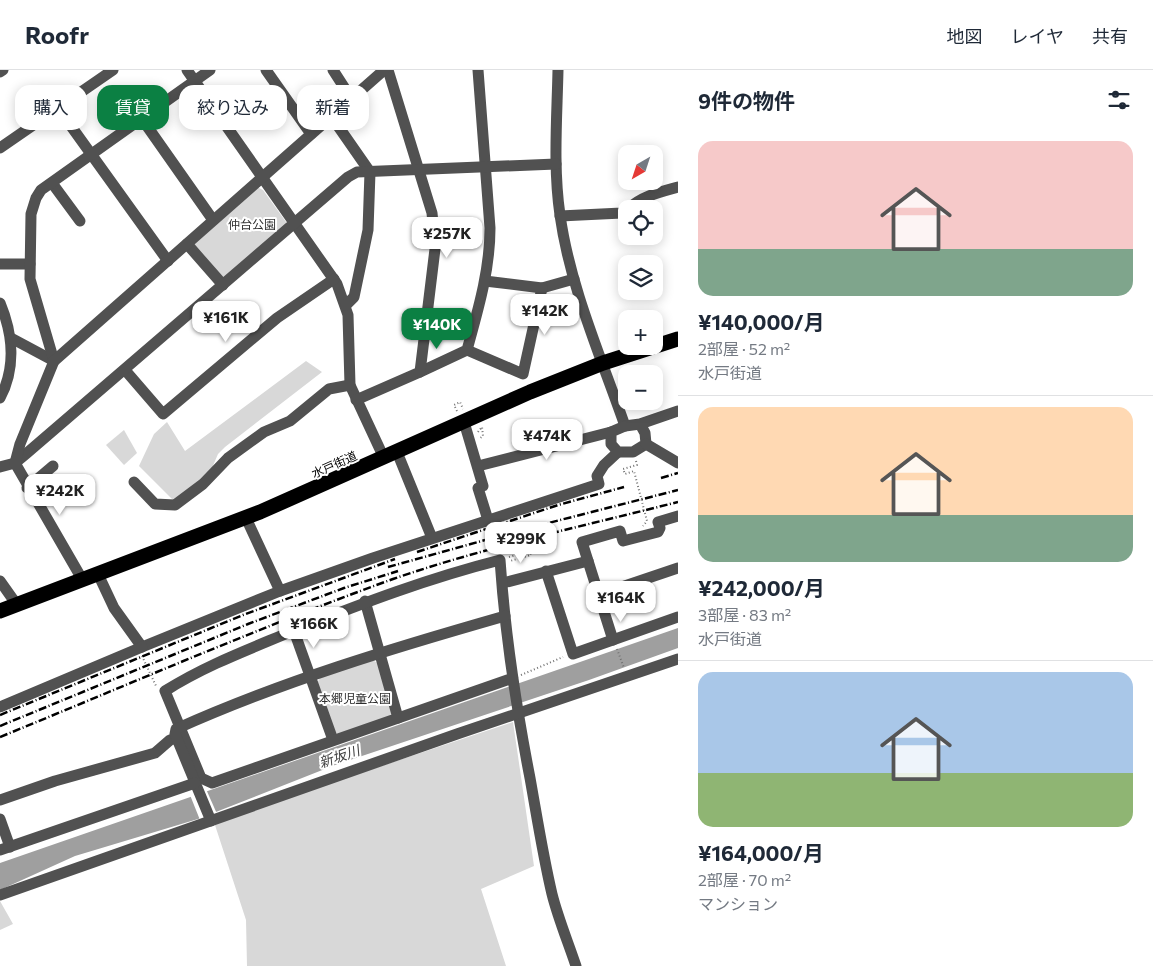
<!DOCTYPE html>
<html lang="ja">
<head>
<meta charset="utf-8">
<style>
  body { margin:0; font-family:Commissioner,"Noto Sans JP",sans-serif; background:#f6f6f7; color:#1f2937; height:100vh; display:flex; flex-direction:column; font-size:19px; white-space:nowrap }
  * { box-sizing:border-box; margin:0 }
  p { font-size:16px; color:#747a83 }
  .icon { flex:none; width:28px; height:28px; fill:none; stroke:currentColor; stroke-width:2; stroke-linecap:round; stroke-linejoin:round }
  .map { position:relative; flex:1; overflow:hidden }
  .side { display:flex; flex-direction:column; background:#fff; width:475px }
  .side>* { flex:none }
  .banner { position:absolute; left:15px; top:15px; width:475px; height:45px; display:flex; gap:10px }
  .needle { width:32px; rotate:219deg }
  .buttons { position:absolute; left:618px; top:75px; display:grid; gap:10px }
  .buttons a { display:grid; place-items:center; width:45px; height:45px; border-radius:10px; background:#fff; box-shadow:0 2px 12px #0003; font-size:25px }
  .price { position:absolute; translate:-50% -42px; padding:0 11px; border-radius:10px; background:#fff; color:#222; font-size:16px; line-height:32px; filter:drop-shadow(0 1px 2px #0008) }
  .price::after { content:''; position:absolute; left:50%; top:30px; width:15px; height:11px; margin-left:-8px; background:inherit; clip-path:polygon(0 0,100% 0,50% 100%) }
  .price.on { background:#0b8043; color:#fff }
  ul { padding:0; list-style:none }
  li { display:grid; align-content:center; gap:10px; height:265px; padding:0 20px }
  li+li { border-top:1px solid #e0e1e3 }
  li span { display:grid; place-items:center; height:155px; border-radius:15px; color:#555 }
  li>.icon { margin-inline-start:auto }
  span .icon { width:90px; height:90px; fill:#fffc; stroke-width:1 }
  li b { font-size:21px }
  h2 { display:flex; justify-content:space-between; align-items:center; height:60px; padding:0 20px; font-size:21px }
  .pill { padding:0 18px; border-radius:15px; background:#fff; box-shadow:0 2px 12px #0003; font-size:18px; line-height:45px }
  .pill.on { background:#0b8043; color:#fff }
  header { display:flex; align-items:center; gap:30px; box-sizing:border-box; height:70px; padding:0 25px; background:#fff; border-bottom:1px solid #e0e1e3 }
  header strong { font-size:24px }
  nav { display:flex; gap:28px; margin-inline-start:auto; font-size:18px }
  main { display:flex; flex:1; min-height:0 }
  .map>svg:first-child { display:block }
</style>
</head>
<body>
<header>
<strong>Roofr</strong>
<nav><a>地図</a><a>レイヤ</a><a>共有</a></nav>
</header>
<main>
<div class="map">
<svg width="678" height="896" viewBox="0 0 678 896">
  <rect width="100%" height="100%" fill="#fff"/>
  <g fill="#d8d8d8">
    <polygon points="257,117 263,120 286,152 286,156 222,209 193,174"/>
    <polygon points="306,291 322,302 225,377 218,384 212,398 178,435 139,396 154,364 167,352 185,381"/>
    <polygon points="124,360 137,383 124,395 106,375"/>
    <polygon points="372,590 378,593 392,642 388,649 340,665 333,662 317,613 320,608"/>
    <polygon points="513,652 534,796 481,819 506,896 247,896 246,850 214,752"/>
    <polygon points="0,831 13,854 0,860"/>
  </g>
  <polygon fill="#9f9f9f" points="678,558 678,578 589,610 335,695 198,749 75,786 0,820 0,793"/>
  <polygon fill="#fff" points="206,719 217,744 200,750 190,725"/>
  <g fill="none" stroke-linecap="round" stroke-linejoin="round">
    <g stroke="#737373" stroke-width="2" stroke-dasharray="1 2.5" stroke-linecap="butt">
      <polyline points="457,341 454,335 460,332 463,339"/>
      <polyline points="478,362 482,357 483,366 479,369"/>
      <polyline points="636,391 637,395 623,399 625,404 634,401 647,451 643,456"/>
      <polyline points="500,456 508,482"/>
      <polyline points="509,487 530,481 531,485 510,491"/>
      <polyline points="617,579 624,598"/>
      <polyline points="142,586 156,616"/>
      <polyline points="521,605 563,587"/>
    </g>
    <g stroke="#515151" stroke-width="11">
      <polyline points="187,0 337,214 348,245 350,315 384,388"/>
      <polyline points="266,0 311,64"/>
      <polyline points="333,0 351,28"/>
      <path d="M558 0C557 48 553 97 560 145 570 217 601 287 625 356"/>
      <polyline points="0,2 3,0"/>
      <polyline points="58,38 168,191"/>
      <polyline points="331,46 370,102 368,160 354,227 346,235"/>
      <polyline points="142,49 213,150"/>
      <polyline points="0,78 113,0"/>
      <polyline points="52,113 80,151"/>
      <path d="M628 139C642 126 660 122 678 117"/>
      <polyline points="560,146 622,143 626,140"/>
      <polyline points="187,174 223,215"/>
      <polyline points="0,194 30,194"/>
      <polyline points="542,218 574,209"/>
      <path d="M0 233C13 264 16 298 0 328"/>
      <polyline points="11,268 54,291"/>
      <polyline points="467,280 523,304 542,218 485,211"/>
      <polyline points="54,291 30,209 31,144 36,128 41,120 210,0"/>
      <polyline points="125,300 163,344 277,248 334,209"/>
      <path d="M420 302 467 280C478 240 490 200 490 158L478 0"/>
      <polyline points="356,330 420,302 435,179 434,164 432,143 388,0"/>
      <polyline points="464,352 483,416 478,418 488,450"/>
      <polyline points="640,354 645,363 646,374 633,382 618,382 611,374 611,362 625,356 640,354 678,341"/>
      <polyline points="646,374 678,393"/>
      <polyline points="397,382 432,468"/>
      <polyline points="478,396 611,362"/>
      <polyline points="0,397 15,393 27,383 348,107 357,102 556,94"/>
      <polyline points="134,412 155,434 175,435 203,414 228,388 264,362 290,351 329,319 350,315"/>
      <polyline points="27,418 53,396"/>
      <polyline points="246,448 280,521"/>
      <polyline points="546,501 573,584 678,547"/>
      <polyline points="98,504 114,538 142,577 280,521 373,488 599,414 597,406 604,395 618,382"/>
      <polyline points="82,509 15,393 20,374 54,291 384,0"/>
      <polyline points="0,511 17,535"/>
      <polyline points="503,513 588,491"/>
      <polyline points="598,525 678,498"/>
      <polyline points="365,531 398,648"/>
      <polyline points="294,561 333,670"/>
      <polyline points="613,570 582,472 620,461 623,471 658,462 660,458 658,452 678,446"/>
      <path d="M513 608 212 713 201 708 165 621C206 595 250 579 295 560 363 533 429 508 500 490 505 563 516 636 530 708 537 747 543 786 552 824 558 848 568 872 576 896"/>
      <polyline points="0,637 142,577"/>
      <polyline points="0,730 55,711 155,683 170,670 177,668"/>
      <polyline points="0,749 10,777"/>
      <path d="M211 751 175 664 176 659C283 611 393 578 505 546"/>
      <polyline points="0,780 195,713"/>
      <polyline points="0,825 457,664 678,589"/>
    </g>
    <polyline stroke="#000" stroke-width="15" points="0,541 260,442 530,322 603,293 678,269"/>
    <g stroke="#000" stroke-width="2.5" stroke-dasharray="8 2.5 1 2.5" stroke-linecap="butt">
      <polyline points="661,408 678,403"/>
      <polyline points="417,482 558,435 624,417"/>
      <polyline points="388,497 525,459 678,420"/>
      <polyline points="0,645 243,545 395,489"/>
      <polyline points="0,656 248,554 344,518 398,501"/>
      <path d="M0 667C130 614 260 557 393 509 486 477 583 456 678 432"/>
    </g>
  </g>
  <g text-anchor="middle" dominant-baseline="central" stroke-width="4" stroke-linejoin="round" paint-order="stroke">
    <g font-size="12" fill="#2f2f2f" stroke="#fff">
      <text x="252" y="154">仲台公園</text>
      <text x="355" y="628">本郷児童公園</text>
    </g>
    <g font-size="12" fill="#000" stroke="#fff">
      <text transform="translate(334 394) rotate(-24)">水戸街道</text>
    </g>
    <g font-size="14" font-style="italic" fill="#404040" stroke="#fff">
      <text transform="translate(339 686) rotate(-19)">新坂川</text>
    </g>
  </g>
</svg>
<div class="buttons">
<a><svg class="needle" viewBox="-14 -14 28 28"><path d="M0-13l5 13h-10z" fill="#e53935"/><path d="M0 13l5-13h-10z" fill="#747a83"/></svg></a>
<a><svg class="icon" aria-label="locate" viewBox="0 0 24 24"><circle cx="12" cy="12" r="6"/><path d="M12 2v4M12 18v4M2 12h4M18 12h4"/></svg></a>
<a><svg class="icon" aria-label="layers" viewBox="0 0 24 24"><path d="M12 4l9 5-9 5-9-5zM3 14l9 5 9-5"/></svg></a>
<a>+</a>
<a>−</a>
</div>
<b class="price" style="left:447px;top:189px">¥257K</b>
<b class="price" style="left:545px;top:266px">¥142K</b>
<b class="price" style="left:226px;top:273px">¥161K</b>
<b class="price on" style="left:437px;top:280px">¥140K</b>
<b class="price" style="left:547px;top:391px">¥474K</b>
<b class="price" style="left:60px;top:446px">¥242K</b>
<b class="price" style="left:521px;top:494px">¥299K</b>
<b class="price" style="left:621px;top:553px">¥164K</b>
<b class="price" style="left:314px;top:579px">¥166K</b>
<div class="banner">
<a class="pill">購入</a>
<a class="pill on">賃貸</a>
<a class="pill">絞り込み</a>
<a class="pill">新着</a>
</div>
</div>
<section class="side">
<h2>9件の物件<svg class="icon" aria-label="filters" viewBox="0 0 24 24"><path d="M4 7h16M4 17h16"/><circle cx="9" cy="7" r="2"/><circle cx="15" cy="17" r="2"/></svg></h2>
<ul>
<li><span style="background:linear-gradient(#f6c9c9 70%,#7fa58c 0)"><svg class="icon" aria-label="home" viewBox="0 0 24 24"><path d="M3 11l9-7 9 7M6 9v11h12V9"/></svg></span><div><b>¥140,000/月</b><p>2部屋 · 52 m²</p><p>水戸街道</p></div></li>
<li><span style="background:linear-gradient(#ffd9b3 70%,#7fa58c 0)"><svg class="icon" aria-label="home" viewBox="0 0 24 24"><path d="M3 11l9-7 9 7M6 9v11h12V9"/></svg></span><div><b>¥242,000/月</b><p>3部屋 · 83 m²</p><p>水戸街道</p></div></li>
<li><span style="background:linear-gradient(#a9c7e8 65%,#8fb573 0)"><svg class="icon" aria-label="home" viewBox="0 0 24 24"><path d="M3 11l9-7 9 7M6 9v11h12V9"/></svg></span><div><b>¥164,000/月</b><p>2部屋 · 70 m²</p><p>マンション</p></div></li>
</ul>
</section>
</main>
</body>
</html>
